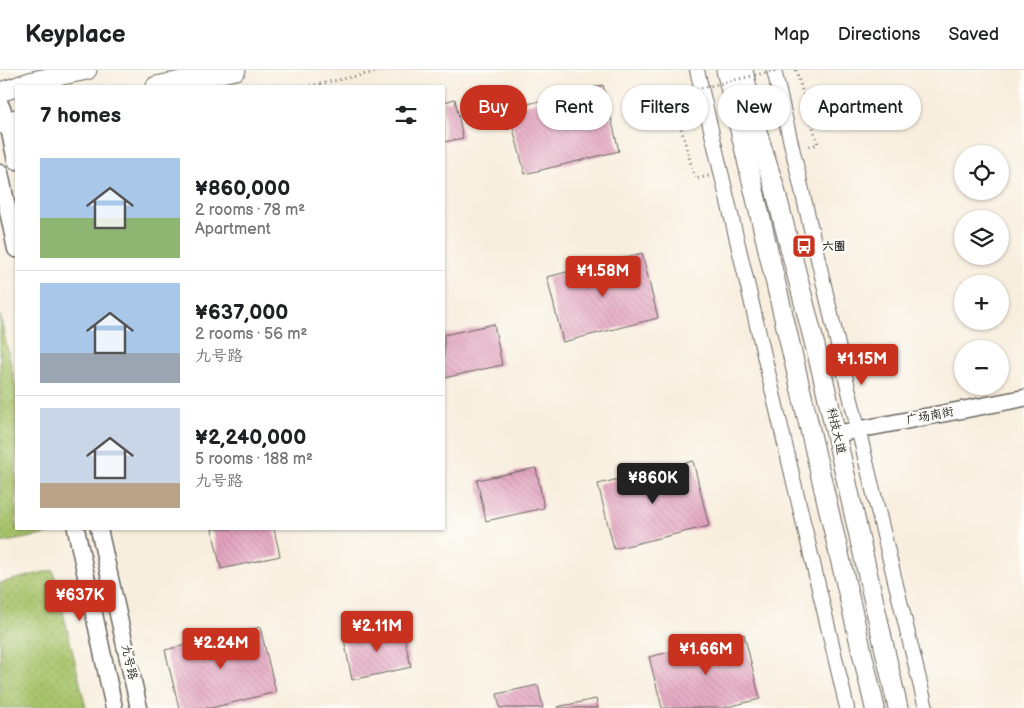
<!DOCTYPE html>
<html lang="en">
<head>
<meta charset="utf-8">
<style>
  body { margin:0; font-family:"Balsamiq Sans","LXGW WenKai TC",sans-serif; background:#f2f2f2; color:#202124; height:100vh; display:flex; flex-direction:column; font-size:19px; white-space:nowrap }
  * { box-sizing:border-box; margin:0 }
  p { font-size:16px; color:#757577 }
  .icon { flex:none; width:28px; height:28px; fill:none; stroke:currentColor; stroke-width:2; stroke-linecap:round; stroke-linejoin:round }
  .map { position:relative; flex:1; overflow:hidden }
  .details { position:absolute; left:15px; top:15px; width:430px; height:445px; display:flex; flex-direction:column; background:#fff; border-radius:0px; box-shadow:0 1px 4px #0004 }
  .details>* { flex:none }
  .banner { position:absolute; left:460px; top:15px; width:475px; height:45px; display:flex; gap:10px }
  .buttons { position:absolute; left:954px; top:75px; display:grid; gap:10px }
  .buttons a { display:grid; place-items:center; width:55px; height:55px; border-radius:50%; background:#fff; box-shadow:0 1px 4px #0004; font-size:25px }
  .price { position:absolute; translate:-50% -42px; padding:0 11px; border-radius:5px; background:#c8321e; color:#fff; font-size:16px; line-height:32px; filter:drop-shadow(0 1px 2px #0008) }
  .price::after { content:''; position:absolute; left:50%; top:30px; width:15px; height:11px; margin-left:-8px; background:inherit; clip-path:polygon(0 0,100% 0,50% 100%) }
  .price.selected { background:#222; color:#fff }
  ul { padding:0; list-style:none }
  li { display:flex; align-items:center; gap:15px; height:125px; padding:0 25px }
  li+li { border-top:1px solid #e0e0e0 }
  li span { display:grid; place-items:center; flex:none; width:140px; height:100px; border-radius:0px; color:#555 }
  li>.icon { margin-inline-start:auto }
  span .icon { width:60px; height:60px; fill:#fffc; stroke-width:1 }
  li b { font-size:21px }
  h2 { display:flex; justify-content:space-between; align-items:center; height:60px; padding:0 25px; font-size:21px }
  .chip { padding:0 18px; border-radius:22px; background:#fff; box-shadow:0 1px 4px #0004; font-size:18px; line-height:45px }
  .chip.selected { background:#c8321e; color:#fff }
  header { display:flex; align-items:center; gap:30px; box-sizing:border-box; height:70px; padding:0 25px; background:#fff; border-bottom:1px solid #e0e0e0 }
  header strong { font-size:24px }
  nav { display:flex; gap:28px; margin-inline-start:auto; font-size:18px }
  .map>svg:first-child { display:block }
</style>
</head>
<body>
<header>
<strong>Keyplace</strong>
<nav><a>Map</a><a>Directions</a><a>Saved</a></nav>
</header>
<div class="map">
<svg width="1024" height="638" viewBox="0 0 1024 638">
  <defs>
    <pattern id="park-dots" width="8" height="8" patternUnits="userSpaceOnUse" patternTransform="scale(1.25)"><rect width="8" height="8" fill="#a7c36a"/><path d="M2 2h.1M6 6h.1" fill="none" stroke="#8fa75b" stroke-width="1.8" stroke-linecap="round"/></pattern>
    <pattern id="building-back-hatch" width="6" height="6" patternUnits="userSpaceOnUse" patternTransform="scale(1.25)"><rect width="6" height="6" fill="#e2a0bd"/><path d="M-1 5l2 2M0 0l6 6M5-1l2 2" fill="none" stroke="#c189a2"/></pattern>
  </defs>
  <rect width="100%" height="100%" fill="#fdfcf7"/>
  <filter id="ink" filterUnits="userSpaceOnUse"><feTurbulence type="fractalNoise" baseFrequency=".02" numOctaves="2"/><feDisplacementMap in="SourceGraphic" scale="10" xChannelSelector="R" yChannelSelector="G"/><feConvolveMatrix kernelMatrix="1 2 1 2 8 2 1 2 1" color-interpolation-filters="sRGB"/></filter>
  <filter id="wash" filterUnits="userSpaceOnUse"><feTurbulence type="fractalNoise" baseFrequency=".0096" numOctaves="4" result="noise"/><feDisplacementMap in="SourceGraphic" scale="20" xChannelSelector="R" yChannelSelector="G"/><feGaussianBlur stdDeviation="1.12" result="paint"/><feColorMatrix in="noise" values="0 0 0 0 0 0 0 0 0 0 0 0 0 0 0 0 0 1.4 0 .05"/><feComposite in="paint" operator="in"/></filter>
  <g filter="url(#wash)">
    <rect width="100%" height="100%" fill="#f8eede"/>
    <g fill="url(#park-dots)" stroke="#627043">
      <polygon points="0,245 16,318 16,459 47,459 48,464 0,473"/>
      <polygon points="53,500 86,638 0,638 0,513"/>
    </g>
    <g id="blocks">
      <g fill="url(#building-back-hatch)">
        <polygon points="603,15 619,81 525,104 508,39"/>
        <polygon points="455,29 463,68 444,72 444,32"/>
        <polygon points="642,183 658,248 563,272 547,207"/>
        <polygon points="494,254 502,295 444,308 444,265"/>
        <polygon points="693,391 709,456 614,479 598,414"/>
        <polygon points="536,398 544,438 486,451 477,410"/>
        <polygon points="212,459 274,459 280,486 221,499"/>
        <polygon points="260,557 276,622 211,638 179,638 165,580"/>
        <polygon points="402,557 411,597 352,610 344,569"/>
        <polygon points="744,564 760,629 723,638 662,638 649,587"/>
        <polygon points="538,615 543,638 500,638 497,624"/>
        <polygon points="596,629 598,638 557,638 557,637"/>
      </g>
    </g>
  </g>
  <g filter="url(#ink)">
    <use href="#blocks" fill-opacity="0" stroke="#696660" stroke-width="1"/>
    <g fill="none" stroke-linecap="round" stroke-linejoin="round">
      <g stroke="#696660" stroke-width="16">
        <g id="minor">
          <polyline points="697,0 847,638"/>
          <polyline points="774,0 845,305 926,638"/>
        </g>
      </g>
      <g stroke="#696660" stroke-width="19">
        <g id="tertiary">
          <polyline points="0,34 8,53 16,91"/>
          <polyline points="0,103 16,179"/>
          <polyline points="836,364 1024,328"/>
          <polyline points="76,459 114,638"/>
          <polyline points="99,459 139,638"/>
        </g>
      </g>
      <g stroke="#696660" stroke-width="21">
        <g id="secondary">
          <polyline points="726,0 875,638"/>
          <polyline points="743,0 757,62 775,119 823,307 898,638"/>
          <polyline points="18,16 33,11 87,0"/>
          <polyline points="156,16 236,0"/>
          <polyline points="0,22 16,17"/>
          <polyline points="0,54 8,53 16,49"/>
        </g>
      </g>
      <g stroke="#696660" stroke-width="3" stroke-dasharray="1 4" stroke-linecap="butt">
        <polyline points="796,0 818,74 806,77"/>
        <polyline points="310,16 385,0"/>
        <polyline points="672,25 695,109 709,106"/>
      </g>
      <use href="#minor" stroke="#fff" stroke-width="14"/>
      <use href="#tertiary" stroke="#fff" stroke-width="16"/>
      <use href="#secondary" stroke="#fff" stroke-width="19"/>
      <polyline stroke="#696660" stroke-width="3" stroke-dasharray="1 4" stroke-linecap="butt" points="672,25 777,0"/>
    </g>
  </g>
  <defs>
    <g id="bus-square" transform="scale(1.25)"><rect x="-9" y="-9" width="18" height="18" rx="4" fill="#c8321e" stroke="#fdfcf7"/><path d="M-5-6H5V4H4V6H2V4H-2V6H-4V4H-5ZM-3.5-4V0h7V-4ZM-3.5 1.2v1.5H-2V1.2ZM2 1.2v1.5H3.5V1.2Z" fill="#fff"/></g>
  </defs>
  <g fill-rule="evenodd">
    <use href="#bus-square" x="804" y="176"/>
  </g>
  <g text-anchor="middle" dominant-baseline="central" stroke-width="4.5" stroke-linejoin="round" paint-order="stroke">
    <g font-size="12" font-weight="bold" fill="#1c1c1c" stroke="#fdfcf7" text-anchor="start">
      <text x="822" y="176">六圈</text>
    </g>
    <g font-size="12" fill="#1c1c1c" stroke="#fdfcf7">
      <text transform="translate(930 346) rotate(-11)">广场南街</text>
      <text transform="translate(836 361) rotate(77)">科技大道</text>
      <text transform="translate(129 592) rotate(77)">九号路</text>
    </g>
  </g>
</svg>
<div class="buttons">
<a><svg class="icon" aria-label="locate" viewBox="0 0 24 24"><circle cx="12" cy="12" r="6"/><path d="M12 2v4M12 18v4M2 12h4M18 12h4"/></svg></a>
<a><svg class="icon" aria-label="layers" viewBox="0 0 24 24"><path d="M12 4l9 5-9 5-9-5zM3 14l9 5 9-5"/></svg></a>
<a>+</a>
<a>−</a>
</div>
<b class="price" style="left:603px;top:228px">¥1.58M</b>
<b class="price" style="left:862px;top:316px">¥1.15M</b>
<b class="price selected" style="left:653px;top:435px">¥860K</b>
<b class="price" style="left:80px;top:552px">¥637K</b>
<b class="price" style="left:377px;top:583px">¥2.11M</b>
<b class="price" style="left:221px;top:600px">¥2.24M</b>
<b class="price" style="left:706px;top:606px">¥1.66M</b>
<div class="banner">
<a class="chip selected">Buy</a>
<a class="chip">Rent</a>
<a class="chip">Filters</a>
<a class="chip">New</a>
<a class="chip">Apartment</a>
</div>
<section class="details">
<h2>7 homes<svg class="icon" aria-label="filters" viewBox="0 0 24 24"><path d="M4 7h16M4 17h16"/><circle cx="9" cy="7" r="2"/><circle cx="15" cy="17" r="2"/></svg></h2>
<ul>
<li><span style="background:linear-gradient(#a9c7e8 60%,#8fb573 0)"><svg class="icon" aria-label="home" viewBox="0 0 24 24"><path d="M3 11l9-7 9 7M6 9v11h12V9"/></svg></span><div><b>¥860,000</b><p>2 rooms · 78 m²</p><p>Apartment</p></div></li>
<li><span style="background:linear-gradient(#a9c7e8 70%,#9aa5b1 0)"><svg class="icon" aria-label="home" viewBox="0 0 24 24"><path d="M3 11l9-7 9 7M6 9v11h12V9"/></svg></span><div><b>¥637,000</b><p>2 rooms · 56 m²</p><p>九号路</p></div></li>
<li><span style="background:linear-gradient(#c9d6e8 75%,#b9a48a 0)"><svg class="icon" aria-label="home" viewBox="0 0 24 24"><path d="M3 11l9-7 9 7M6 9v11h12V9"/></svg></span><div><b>¥2,240,000</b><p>5 rooms · 188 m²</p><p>九号路</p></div></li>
</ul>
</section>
</div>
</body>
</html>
